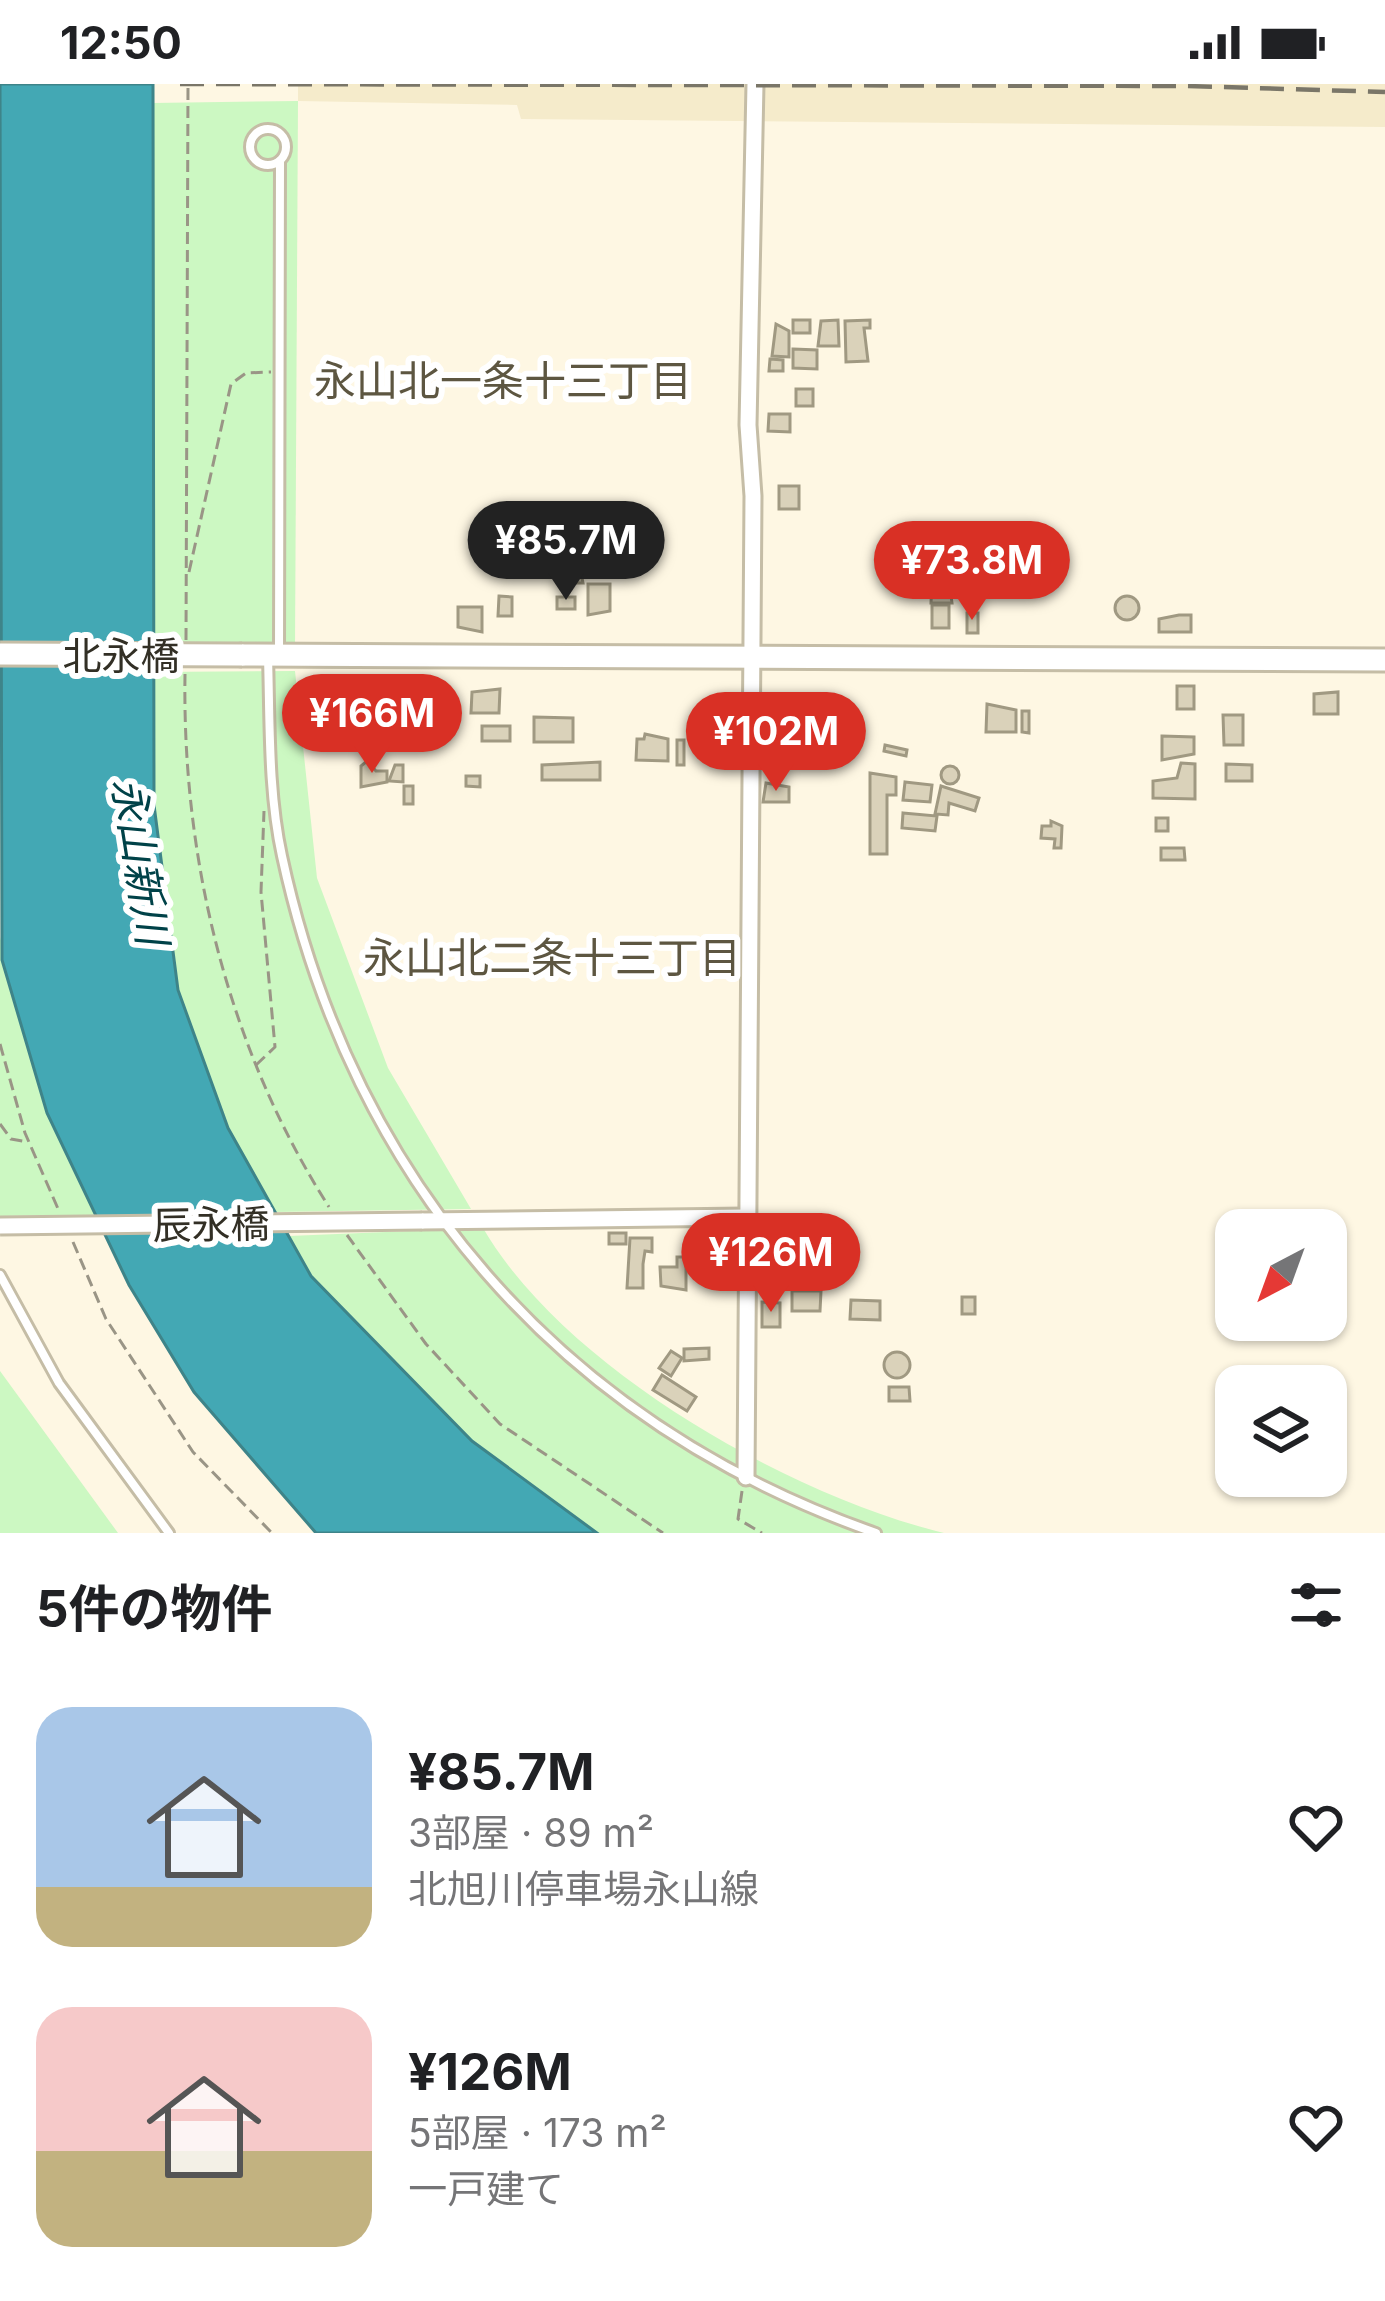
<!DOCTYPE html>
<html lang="ja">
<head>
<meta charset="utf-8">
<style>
  body { margin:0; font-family:Inter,"Noto Sans JP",sans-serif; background:#f2f2f2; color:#202124; height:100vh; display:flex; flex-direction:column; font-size:45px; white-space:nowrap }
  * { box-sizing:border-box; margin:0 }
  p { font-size:39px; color:#757577 }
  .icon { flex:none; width:66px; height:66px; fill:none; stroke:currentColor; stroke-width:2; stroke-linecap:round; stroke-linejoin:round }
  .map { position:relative; height:1449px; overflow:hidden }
  .drawer { display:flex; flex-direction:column; background:#fff; flex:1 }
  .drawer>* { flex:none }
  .needle { width:78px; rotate:221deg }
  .fabs { position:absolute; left:1215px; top:1125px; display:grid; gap:24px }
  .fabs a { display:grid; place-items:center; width:132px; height:132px; border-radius:24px; background:#fff; box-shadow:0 3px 9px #0004; font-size:60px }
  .price { position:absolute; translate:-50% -102px; padding:0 27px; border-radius:42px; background:#d93025; color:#fff; font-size:39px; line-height:78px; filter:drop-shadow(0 3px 6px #0008) }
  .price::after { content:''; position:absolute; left:50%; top:72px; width:36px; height:27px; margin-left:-18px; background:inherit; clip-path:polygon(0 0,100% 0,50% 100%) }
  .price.on { background:#222; color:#fff }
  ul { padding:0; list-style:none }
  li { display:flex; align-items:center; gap:36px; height:300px; padding:0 36px }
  li span { display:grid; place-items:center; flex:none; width:336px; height:240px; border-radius:36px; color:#555 }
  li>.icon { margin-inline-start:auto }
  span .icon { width:144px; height:144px; fill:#fffc; stroke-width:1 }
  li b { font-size:51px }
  h2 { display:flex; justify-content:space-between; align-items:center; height:144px; padding:0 36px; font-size:51px }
  .status { display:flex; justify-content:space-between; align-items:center; height:84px; padding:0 60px; background:#fff; direction:ltr }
  .status svg { height:33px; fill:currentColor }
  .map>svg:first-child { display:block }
</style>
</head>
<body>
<div class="status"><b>12:50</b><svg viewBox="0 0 49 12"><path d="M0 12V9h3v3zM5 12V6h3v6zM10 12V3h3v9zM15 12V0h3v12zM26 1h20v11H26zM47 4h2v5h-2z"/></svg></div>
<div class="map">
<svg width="1385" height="1449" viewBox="0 0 1385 1449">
  <rect width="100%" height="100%" fill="#fef7e3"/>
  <polygon fill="#f5ebcb" points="298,0 1385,0 1385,43 521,35 517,21 298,17"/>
  <g fill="#ccf8c2">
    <polygon points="298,17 295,562 153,559 152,19"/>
    <polygon points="295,587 317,794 388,984 471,1125 275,1128 228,1044 178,906 154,721 153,588"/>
    <polygon points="0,853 47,1029 95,1131 0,1132"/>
    <path d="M483 1144C565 1285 789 1411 944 1449H597L472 1357 311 1192 289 1152Z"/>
    <polygon points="0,1287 118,1449 0,1449"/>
  </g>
  <polygon fill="#43a8b4" stroke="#3e8489" stroke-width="3" points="0,0 153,0 154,721 178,906 228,1044 311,1192 472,1357 597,1449 316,1449 194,1308 129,1201 47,1029 2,876"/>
  <g fill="#dad2ba" stroke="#a09982" stroke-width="3">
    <rect x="793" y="236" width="17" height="13"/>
    <polygon points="838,236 839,262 818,262 821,237"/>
    <polygon points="870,236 870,244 864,244 868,277 846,278 845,237"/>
    <polygon points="776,240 789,247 789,273 772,272"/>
    <polygon points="793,265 817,266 817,285 793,284"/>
    <polygon points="770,275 783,276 783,287 769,287"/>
    <rect x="796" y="305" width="17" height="17"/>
    <polygon points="769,330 790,330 790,348 768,347"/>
    <rect x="779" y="402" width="20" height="23"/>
    <polygon points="1022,472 1043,472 1042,496 1022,495"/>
    <polygon points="568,473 578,473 583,499 571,499"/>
    <polygon points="932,496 949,497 952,519 931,519"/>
    <polygon points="588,500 610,500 610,527 588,531"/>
    <circle cx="1127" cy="524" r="12"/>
    <polygon points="499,512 512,513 512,532 498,532"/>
    <rect x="557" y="513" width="18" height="12"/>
    <rect x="932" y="521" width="17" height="23"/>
    <polygon points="458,523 482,523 482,548 458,543"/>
    <rect x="967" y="529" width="11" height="20"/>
    <polygon points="1179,531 1191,531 1191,548 1159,548 1159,535"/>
    <rect x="1177" y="602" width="17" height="23"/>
    <polygon points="500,605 499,629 471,629 472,608"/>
    <polygon points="1338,608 1338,630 1314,630 1314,610"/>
    <polygon points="987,620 1016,626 1016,648 986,648"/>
    <rect x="382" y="624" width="23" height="19"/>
    <polygon points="1022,627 1029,627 1029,649 1022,648"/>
    <polygon points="1223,631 1243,631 1243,661 1224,661"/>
    <polygon points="534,633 573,634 573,658 534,658"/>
    <rect x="482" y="642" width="28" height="15"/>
    <polygon points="762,644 775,645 774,656 762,655"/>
    <rect x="392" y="648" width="13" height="17"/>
    <polygon points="645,650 668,655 668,677 636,676 637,655 644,655"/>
    <polygon points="783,650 804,655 804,683 782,682"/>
    <polygon points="1162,652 1194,653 1194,670 1162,676"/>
    <rect x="677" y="656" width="7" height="25"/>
    <polygon points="885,661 907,666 906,672 884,667"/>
    <polygon points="367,677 376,687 387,687 387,698 361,703 361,682"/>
    <polygon points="600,678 600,696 542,696 542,681"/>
    <polygon points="1181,679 1195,680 1195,715 1153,714 1153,697 1177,694"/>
    <polygon points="1226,680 1252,681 1252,697 1226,697"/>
    <polygon points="395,681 403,681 403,698 389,697"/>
    <circle cx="950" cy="691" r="9"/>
    <polygon points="870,689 896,693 896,711 887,711 887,770 870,770"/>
    <polygon points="466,692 480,692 480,703 466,702"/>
    <polygon points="905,698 932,701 930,718 903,716"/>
    <polygon points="766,699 789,703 789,718 763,718"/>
    <rect x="404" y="702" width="9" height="18"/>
    <polygon points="941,702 979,714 975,727 949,719 948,731 935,730"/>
    <polygon points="903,729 937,732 935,747 902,744"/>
    <rect x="1156" y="734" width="12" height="13"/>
    <polygon points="1051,737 1062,742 1061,764 1054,764 1055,755 1041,754 1042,742 1051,742"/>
    <polygon points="1161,764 1184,764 1185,776 1161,776"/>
    <rect x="609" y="1149" width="17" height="11"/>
    <polygon points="630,1154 652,1154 652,1168 645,1167 643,1180 643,1204 627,1204"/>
    <polygon points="677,1173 686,1173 686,1206 661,1202 660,1183 677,1183"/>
    <polygon points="792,1207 821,1207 820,1227 792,1227"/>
    <rect x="962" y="1213" width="13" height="17"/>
    <polygon points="851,1216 880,1217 880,1236 850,1235"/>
    <polygon points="762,1218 780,1219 780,1243 762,1243"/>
    <polygon points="709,1264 709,1275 684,1277 684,1265"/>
    <polygon points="671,1267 682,1274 671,1292 659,1284"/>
    <circle cx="897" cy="1281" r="13"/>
    <polygon points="662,1291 696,1313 687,1327 653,1306"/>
    <polygon points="889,1303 909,1303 910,1317 889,1317"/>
  </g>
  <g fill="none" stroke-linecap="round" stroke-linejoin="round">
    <g stroke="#c5bda6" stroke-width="14">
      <g id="lane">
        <circle cx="268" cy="63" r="18"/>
        <polyline points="279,570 280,77"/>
        <path d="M268 573C270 638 268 708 282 772 352 1097 562 1339 876 1449"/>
        <polyline points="0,1191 59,1299 169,1449"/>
      </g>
    </g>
    <g stroke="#c5bda6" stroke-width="21">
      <g id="street">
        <polyline points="422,1137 746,1133"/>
        <polyline points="746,1393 753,412 748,341 755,0"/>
      </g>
    </g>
    <g stroke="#c5bda6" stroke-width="27">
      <polyline id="secondary" points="242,571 1385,576"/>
    </g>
    <g stroke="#9a9586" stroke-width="3" stroke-dasharray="12 6" stroke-linecap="butt">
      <polyline points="189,488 231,300 246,289 271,288"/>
      <polyline points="186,556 188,0"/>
      <path d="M185 590C182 776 228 965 329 1123"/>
      <polyline points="0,960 25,1049 59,1127"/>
      <polyline points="256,981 275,963 261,808 264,727"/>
      <polyline points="0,1040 11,1055 28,1058"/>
      <polyline points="347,1151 426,1260 500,1340 663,1449"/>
      <polyline points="73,1158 106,1235 193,1368 272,1449"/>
      <polyline points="742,1407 738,1435 762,1449"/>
    </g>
    <use href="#lane" stroke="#fff" stroke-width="8"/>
    <use href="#street" stroke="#fff" stroke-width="15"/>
    <use href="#secondary" stroke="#fff" stroke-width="21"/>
    <polyline stroke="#7a7668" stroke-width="4.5" stroke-dasharray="24 12" stroke-linecap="butt" points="180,0 1187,2 1385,8"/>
    <g stroke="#c5bda6" stroke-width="21" stroke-linecap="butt">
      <polyline id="street-bridge" points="0,1142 422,1137"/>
    </g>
    <g stroke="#c5bda6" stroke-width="27" stroke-linecap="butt">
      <polyline id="secondary-bridge" points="0,570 242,571"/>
    </g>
    <use href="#street-bridge" stroke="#fff" stroke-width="15"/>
    <use href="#secondary-bridge" stroke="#fff" stroke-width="21"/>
  </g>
  <g text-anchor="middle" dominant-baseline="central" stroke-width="12" stroke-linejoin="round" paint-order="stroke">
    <g font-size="39" fill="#322f25" stroke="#fff">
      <text x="121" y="571">北永橋</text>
      <text transform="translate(211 1140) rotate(-1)">辰永橋</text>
    </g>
    <g font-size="42" fill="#5d5641" stroke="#fff">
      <text x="503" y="296">永山北一条十三丁目</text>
      <text x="552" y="873">永山北二条十三丁目</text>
    </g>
    <g font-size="42" font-style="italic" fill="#004248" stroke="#fff">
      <text transform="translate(141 777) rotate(81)">永山新川</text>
    </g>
  </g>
</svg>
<div class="fabs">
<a><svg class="needle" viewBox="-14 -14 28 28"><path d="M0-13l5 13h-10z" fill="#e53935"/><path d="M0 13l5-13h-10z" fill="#757577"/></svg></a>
<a><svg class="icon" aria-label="layers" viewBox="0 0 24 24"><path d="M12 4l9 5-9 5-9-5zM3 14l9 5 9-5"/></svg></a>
</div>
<b class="price on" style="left:566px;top:519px">¥85.7M</b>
<b class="price" style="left:972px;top:539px">¥73.8M</b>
<b class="price" style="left:372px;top:692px">¥166M</b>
<b class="price" style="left:776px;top:710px">¥102M</b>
<b class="price" style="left:771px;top:1231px">¥126M</b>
</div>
<section class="drawer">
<h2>5件の物件<svg class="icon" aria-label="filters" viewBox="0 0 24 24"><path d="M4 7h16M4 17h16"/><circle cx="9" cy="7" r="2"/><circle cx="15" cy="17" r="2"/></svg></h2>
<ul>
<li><span style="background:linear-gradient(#a9c7e8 75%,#c2b280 0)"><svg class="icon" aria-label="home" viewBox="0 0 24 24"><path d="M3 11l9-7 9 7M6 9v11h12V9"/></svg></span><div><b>¥85.7M</b><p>3部屋 · 89 m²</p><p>北旭川停車場永山線</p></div><svg class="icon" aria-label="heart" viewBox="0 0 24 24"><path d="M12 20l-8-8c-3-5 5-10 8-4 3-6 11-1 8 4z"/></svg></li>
<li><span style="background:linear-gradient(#f6c9c9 60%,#c2b280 0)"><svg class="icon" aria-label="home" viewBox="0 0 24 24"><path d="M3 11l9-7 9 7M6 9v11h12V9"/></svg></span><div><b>¥126M</b><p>5部屋 · 173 m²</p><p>一戸建て</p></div><svg class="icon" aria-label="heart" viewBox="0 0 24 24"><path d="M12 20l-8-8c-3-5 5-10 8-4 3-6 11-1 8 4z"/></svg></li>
</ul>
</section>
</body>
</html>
